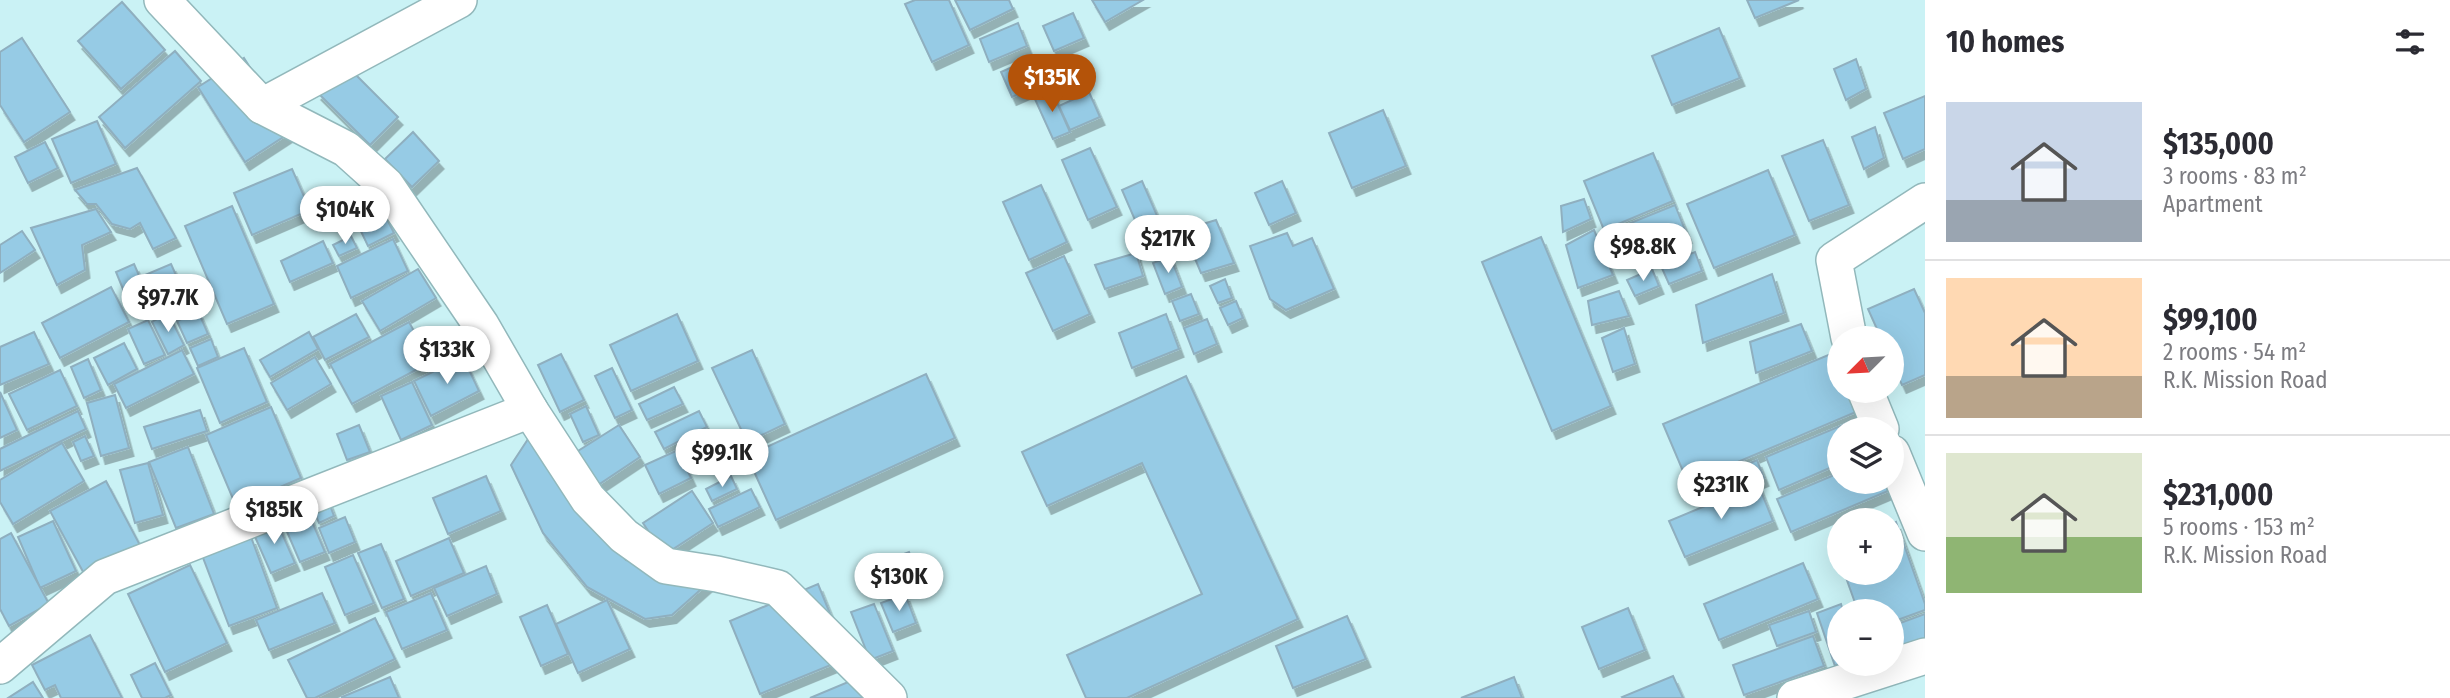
<!DOCTYPE html>
<html lang="en">
<head>
<meta charset="utf-8">
<style>
  body { margin:0; font-family:"Fira Sans Condensed",sans-serif; background:#f7f7f7; color:#2b2b33; height:100vh; display:flex; flex-direction:column; font-size:26px; white-space:nowrap }
  * { box-sizing:border-box; margin:0 }
  p { font-size:23px; color:#7c7c81 }
  .icon { flex:none; width:38px; height:38px; fill:none; stroke:currentColor; stroke-width:2; stroke-linecap:round; stroke-linejoin:round }
  .map { position:relative; flex:1; overflow:hidden }
  .panel { display:flex; flex-direction:column; background:#fff; width:525px }
  .panel>* { flex:none }
  .needle { width:46px; rotate:246deg }
  .buttons { position:absolute; left:1827px; top:326px; display:grid; gap:14px }
  .buttons a { display:grid; place-items:center; width:77px; height:77px; border-radius:50%; background:#fff; box-shadow:0 7px 28px #0002; font-size:35px }
  .price { position:absolute; translate:-50% -60px; padding:0 16px; border-radius:24px; background:#fff; color:#222; font-size:23px; line-height:46px; filter:drop-shadow(0 2px 4px #0008) }
  .price::after { content:''; position:absolute; left:50%; top:42px; width:21px; height:16px; margin-left:-10px; background:inherit; clip-path:polygon(0 0,100% 0,50% 100%) }
  .price.on { background:#b45309; color:#fff }
  ul { padding:0; list-style:none }
  li { display:flex; align-items:center; gap:21px; height:175px; padding:0 21px }
  li+li { border-top:2px solid #e1e1e2 }
  li span { display:grid; place-items:center; flex:none; width:196px; height:140px; border-radius:0px; color:#555 }
  li>.icon { margin-inline-start:auto }
  span .icon { width:84px; height:84px; fill:#fffc; stroke-width:1 }
  li b { font-size:30px }
  h2 { display:flex; justify-content:space-between; align-items:center; height:84px; padding:0 21px; font-size:30px }
  main { display:flex; flex:1; min-height:0 }
  .map>svg:first-child { display:block }
</style>
</head>
<body>
<main>
<div class="map">
<svg width="1925" height="698" viewBox="0 0 1925 698">
  <defs>
    <filter id="shadow"><feDropShadow dx="4.5" dy="8" stdDeviation="0" flood-color="#0004"/></filter>
  </defs>
  <rect width="100%" height="100%" fill="#caf2f5"/>
  <g fill="#96cbe5" stroke="#8fafbf" stroke-width="2" filter="url(#shadow)">
    <polygon points="915,0 949,0 969,45 932,62 905,4"/>
    <polygon points="955,0 1009,0 1013,9 970,30"/>
    <polygon points="1092,0 1143,0 1105,22"/>
    <polygon points="1747,0 1799,0 1755,18"/>
    <polygon points="122,2 165,50 121,89 78,41"/>
    <polygon points="1073,13 1084,38 1054,51 1043,26"/>
    <polygon points="1018,23 1027,46 989,62 980,39"/>
    <polygon points="1719,28 1740,78 1672,105 1652,56"/>
    <polygon points="22,38 70,112 24,142 0,105 0,52"/>
    <polygon points="175,51 201,81 125,148 99,117"/>
    <polygon points="1037,56 1048,81 1012,97 1001,72"/>
    <polygon points="244,58 291,132 245,162 198,87"/>
    <polygon points="1856,59 1866,89 1846,100 1834,69"/>
    <polygon points="345,64 398,117 370,145 317,92"/>
    <polygon points="1051,89 1070,132 1053,139 1034,97"/>
    <polygon points="1089,92 1100,117 1070,130 1059,106"/>
    <polygon points="1925,96 1925,149 1903,159 1884,113"/>
    <polygon points="1383,110 1406,166 1352,188 1329,133"/>
    <polygon points="97,121 116,164 71,183 52,139"/>
    <polygon points="1875,127 1884,158 1864,169 1852,137"/>
    <polygon points="413,132 439,161 412,187 385,159"/>
    <polygon points="1823,140 1849,205 1809,221 1782,156"/>
    <polygon points="45,142 58,168 28,183 15,157"/>
    <polygon points="1090,148 1117,207 1088,220 1062,160"/>
    <polygon points="1653,153 1673,201 1604,230 1584,181"/>
    <polygon points="137,168 176,238 153,249 140,223 130,229 112,224 96,204 87,204 75,190"/>
    <polygon points="292,169 310,210 252,235 234,193"/>
    <polygon points="1768,170 1795,235 1714,268 1687,204"/>
    <polygon points="1142,181 1158,218 1138,227 1122,190"/>
    <polygon points="1282,181 1296,213 1269,225 1255,193"/>
    <polygon points="1041,185 1067,242 1029,260 1003,202"/>
    <polygon points="1584,199 1591,219 1563,232 1561,206"/>
    <polygon points="1675,205 1687,235 1641,254 1628,224"/>
    <polygon points="232,206 274,304 227,324 185,226"/>
    <polygon points="96,209 111,232 82,245 85,270 57,285 31,228"/>
    <polygon points="383,211 394,233 368,246 357,223"/>
    <polygon points="1216,220 1234,263 1201,273 1183,230"/>
    <polygon points="1594,230 1613,275 1578,288 1566,245"/>
    <polygon points="22,231 35,250 0,273 0,245"/>
    <polygon points="1287,233 1293,246 1312,238 1334,289 1286,310 1270,299 1250,246"/>
    <polygon points="351,236 357,248 339,256 333,245"/>
    <polygon points="1541,237 1611,406 1552,431 1482,262"/>
    <polygon points="393,239 408,271 351,298 337,266"/>
    <polygon points="323,241 333,263 290,282 281,261"/>
    <polygon points="1695,252 1702,271 1669,284 1661,266"/>
    <polygon points="1136,253 1143,276 1105,289 1095,265"/>
    <polygon points="1064,256 1090,314 1053,331 1026,273"/>
    <polygon points="1170,256 1182,287 1165,294 1153,263"/>
    <polygon points="134,264 148,296 129,304 116,272"/>
    <polygon points="171,264 180,284 154,295 145,275"/>
    <polygon points="418,269 436,298 380,331 362,301"/>
    <polygon points="1652,269 1659,286 1635,296 1627,280"/>
    <polygon points="1772,274 1784,313 1703,343 1696,305"/>
    <polygon points="1225,279 1232,298 1218,303 1210,286"/>
    <polygon points="111,287 129,322 60,358 42,323"/>
    <polygon points="183,288 191,310 176,316 167,295"/>
    <polygon points="1914,289 1925,313 1925,375 1902,385 1892,363 1892,338 1881,338 1868,309"/>
    <polygon points="1619,291 1629,316 1592,325 1588,301"/>
    <polygon points="1191,294 1199,314 1180,321 1172,301"/>
    <polygon points="1236,301 1243,318 1228,325 1220,308"/>
    <polygon points="198,311 208,334 187,343 177,321"/>
    <polygon points="168,313 184,345 168,354 152,322"/>
    <polygon points="356,314 369,337 325,360 313,337"/>
    <polygon points="677,314 698,361 631,391 610,345"/>
    <polygon points="1166,314 1179,349 1132,368 1119,333"/>
    <polygon points="1207,319 1217,344 1194,354 1184,328"/>
    <polygon points="148,320 165,355 144,364 128,329"/>
    <polygon points="409,322 431,362 352,404 330,364"/>
    <polygon points="1801,324 1812,351 1756,373 1750,342"/>
    <polygon points="1624,328 1635,364 1613,372 1602,338"/>
    <polygon points="34,332 49,364 0,385 0,347"/>
    <polygon points="309,332 318,349 270,377 260,360"/>
    <polygon points="211,339 218,357 198,366 190,348"/>
    <polygon points="124,343 137,369 108,385 94,358"/>
    <polygon points="244,348 267,402 220,423 197,368"/>
    <polygon points="182,350 194,374 126,408 114,384"/>
    <polygon points="752,350 785,424 747,442 712,368"/>
    <polygon points="1838,351 1839,390 1855,390 1863,409 1688,483 1663,424"/>
    <polygon points="561,354 584,400 560,412 538,365"/>
    <polygon points="315,357 331,384 287,410 271,383"/>
    <polygon points="463,357 479,391 431,416 414,381"/>
    <polygon points="88,359 101,390 84,398 71,367"/>
    <polygon points="612,368 632,410 615,418 595,376"/>
    <polygon points="60,370 77,406 27,430 9,394"/>
    <polygon points="926,374 955,438 776,520 747,456"/>
    <polygon points="1186,376 1298,619 1127,698 1086,698 1067,655 1202,594 1142,463 1047,506 1022,452"/>
    <polygon points="412,382 432,425 401,440 381,396"/>
    <polygon points="674,387 683,404 647,420 639,404"/>
    <polygon points="0,392 17,430 0,438"/>
    <polygon points="115,395 129,448 101,456 87,403"/>
    <polygon points="586,406 599,435 583,442 570,414"/>
    <polygon points="271,407 301,478 236,506 206,435"/>
    <polygon points="200,410 207,431 152,449 144,427"/>
    <polygon points="78,411 86,429 0,471 0,449"/>
    <polygon points="699,411 707,427 664,449 655,432"/>
    <polygon points="1850,422 1853,429 1839,429 1839,464 1779,490 1766,457"/>
    <polygon points="359,425 370,452 347,460 337,434"/>
    <polygon points="619,425 640,457 592,489 570,456"/>
    <polygon points="85,436 94,456 81,461 73,442"/>
    <polygon points="530,436 582,510 626,560 653,565 707,584 672,615 645,619 587,587 543,533 511,465"/>
    <polygon points="62,443 84,481 13,524 0,502 0,480"/>
    <polygon points="188,447 214,514 176,528 149,462"/>
    <polygon points="678,450 691,478 659,494 645,465"/>
    <polygon points="1757,460 1764,478 1730,493 1722,475"/>
    <polygon points="148,463 163,515 135,523 120,470"/>
    <polygon points="1839,473 1839,481 1884,481 1888,491 1791,532 1777,499"/>
    <polygon points="486,476 501,511 448,534 433,498"/>
    <polygon points="731,476 737,489 712,501 706,489"/>
    <polygon points="106,481 142,549 87,579 50,511"/>
    <polygon points="1758,484 1773,521 1685,557 1669,521"/>
    <polygon points="751,489 760,507 718,527 709,509"/>
    <polygon points="692,491 713,523 664,555 643,523"/>
    <polygon points="326,495 334,516 319,523 310,502"/>
    <polygon points="307,510 325,552 300,562 282,520"/>
    <polygon points="345,517 355,542 329,553 319,528"/>
    <polygon points="276,520 295,563 271,573 252,530"/>
    <polygon points="53,521 76,571 40,588 18,537"/>
    <polygon points="1896,522 1925,604 1925,610 1892,622 1892,611 1858,611 1844,572 1892,572 1892,524"/>
    <polygon points="11,533 49,604 9,626 0,609 0,539"/>
    <polygon points="251,537 277,608 229,626 202,555"/>
    <polygon points="449,538 464,573 411,596 396,561"/>
    <polygon points="381,544 404,599 382,608 358,553"/>
    <polygon points="909,552 918,575 889,586 880,563"/>
    <polygon points="353,555 374,603 345,615 325,567"/>
    <polygon points="1803,563 1818,599 1719,640 1704,604"/>
    <polygon points="190,565 227,643 165,672 128,594"/>
    <polygon points="486,566 497,594 447,616 434,588"/>
    <polygon points="818,584 848,658 760,694 730,621"/>
    <polygon points="322,593 335,623 269,650 256,620"/>
    <polygon points="431,593 447,630 402,649 386,612"/>
    <polygon points="905,594 916,623 893,632 881,603"/>
    <polygon points="607,600 630,649 578,673 556,624"/>
    <polygon points="874,604 893,651 870,660 851,612"/>
    <polygon points="1841,604 1843,611 1839,611 1839,663 1841,663 1835,666 1817,613"/>
    <polygon points="547,605 568,654 541,666 520,617"/>
    <polygon points="1628,608 1645,650 1599,669 1582,627"/>
    <polygon points="1809,611 1816,632 1777,646 1769,625"/>
    <polygon points="1925,614 1925,640 1892,651 1892,626"/>
    <polygon points="1347,616 1366,659 1293,688 1276,646"/>
    <polygon points="375,618 395,659 315,698 307,698 288,660"/>
    <polygon points="90,635 122,698 61,698 55,685 45,690 32,665"/>
    <polygon points="1813,636 1824,666 1744,695 1733,665"/>
    <polygon points="155,663 171,695 165,698 142,698 131,675"/>
    <polygon points="1673,676 1683,698 1623,698 1622,697"/>
    <polygon points="390,677 399,698 342,698 342,697"/>
    <polygon points="860,677 869,698 810,698"/>
    <polygon points="1514,677 1522,698 1461,698"/>
    <polygon points="33,682 43,698 8,698"/>
  </g>
  <g fill="none" stroke-linecap="round" stroke-linejoin="round">
    <g stroke="#92b8bb" stroke-width="38">
      <g id="minor">
        <polyline points="162,0 262,106 346,149 386,185 481,325 530,410 588,499 624,536 666,566 717,574 778,588 889,698"/>
        <polyline points="262,106 459,0"/>
        <polyline points="1849,338 1834,260 1925,201"/>
        <polyline points="1865,390 1881,429"/>
        <polyline points="1892,453 1925,533"/>
        <polyline points="0,666 105,577 530,410"/>
        <polyline points="1795,698 1925,656"/>
      </g>
    </g>
    <use href="#minor" stroke="#fff" stroke-width="35"/>
  </g>
</svg>
<div class="buttons">
<a><svg class="needle" viewBox="-14 -14 28 28"><path d="M0-13l5 13h-10z" fill="#e53935"/><path d="M0 13l5-13h-10z" fill="#7c7c81"/></svg></a>
<a><svg class="icon" aria-label="layers" viewBox="0 0 24 24"><path d="M12 4l9 5-9 5-9-5zM3 14l9 5 9-5"/></svg></a>
<a>+</a>
<a>−</a>
</div>
<b class="price on" style="left:1052px;top:114px">$135K</b>
<b class="price" style="left:345px;top:246px">$104K</b>
<b class="price" style="left:1168px;top:275px">$217K</b>
<b class="price" style="left:1643px;top:283px">$98.8K</b>
<b class="price" style="left:168px;top:334px">$97.7K</b>
<b class="price" style="left:447px;top:386px">$133K</b>
<b class="price" style="left:722px;top:489px">$99.1K</b>
<b class="price" style="left:1721px;top:521px">$231K</b>
<b class="price" style="left:274px;top:546px">$185K</b>
<b class="price" style="left:899px;top:613px">$130K</b>
</div>
<section class="panel">
<h2>10 homes<svg class="icon" aria-label="filters" viewBox="0 0 24 24"><path d="M4 7h16M4 17h16"/><circle cx="9" cy="7" r="2"/><circle cx="15" cy="17" r="2"/></svg></h2>
<ul>
<li><span style="background:linear-gradient(#c9d6e8 70%,#9aa5b1 0)"><svg class="icon" aria-label="home" viewBox="0 0 24 24"><path d="M3 11l9-7 9 7M6 9v11h12V9"/></svg></span><div><b>$135,000</b><p>3 rooms · 83 m²</p><p>Apartment</p></div></li>
<li><span style="background:linear-gradient(#ffd9b3 70%,#b9a48a 0)"><svg class="icon" aria-label="home" viewBox="0 0 24 24"><path d="M3 11l9-7 9 7M6 9v11h12V9"/></svg></span><div><b>$99,100</b><p>2 rooms · 54 m²</p><p>R.K. Mission Road</p></div></li>
<li><span style="background:linear-gradient(#dfe7d0 60%,#8fb573 0)"><svg class="icon" aria-label="home" viewBox="0 0 24 24"><path d="M3 11l9-7 9 7M6 9v11h12V9"/></svg></span><div><b>$231,000</b><p>5 rooms · 153 m²</p><p>R.K. Mission Road</p></div></li>
</ul>
</section>
</main>
</body>
</html>
